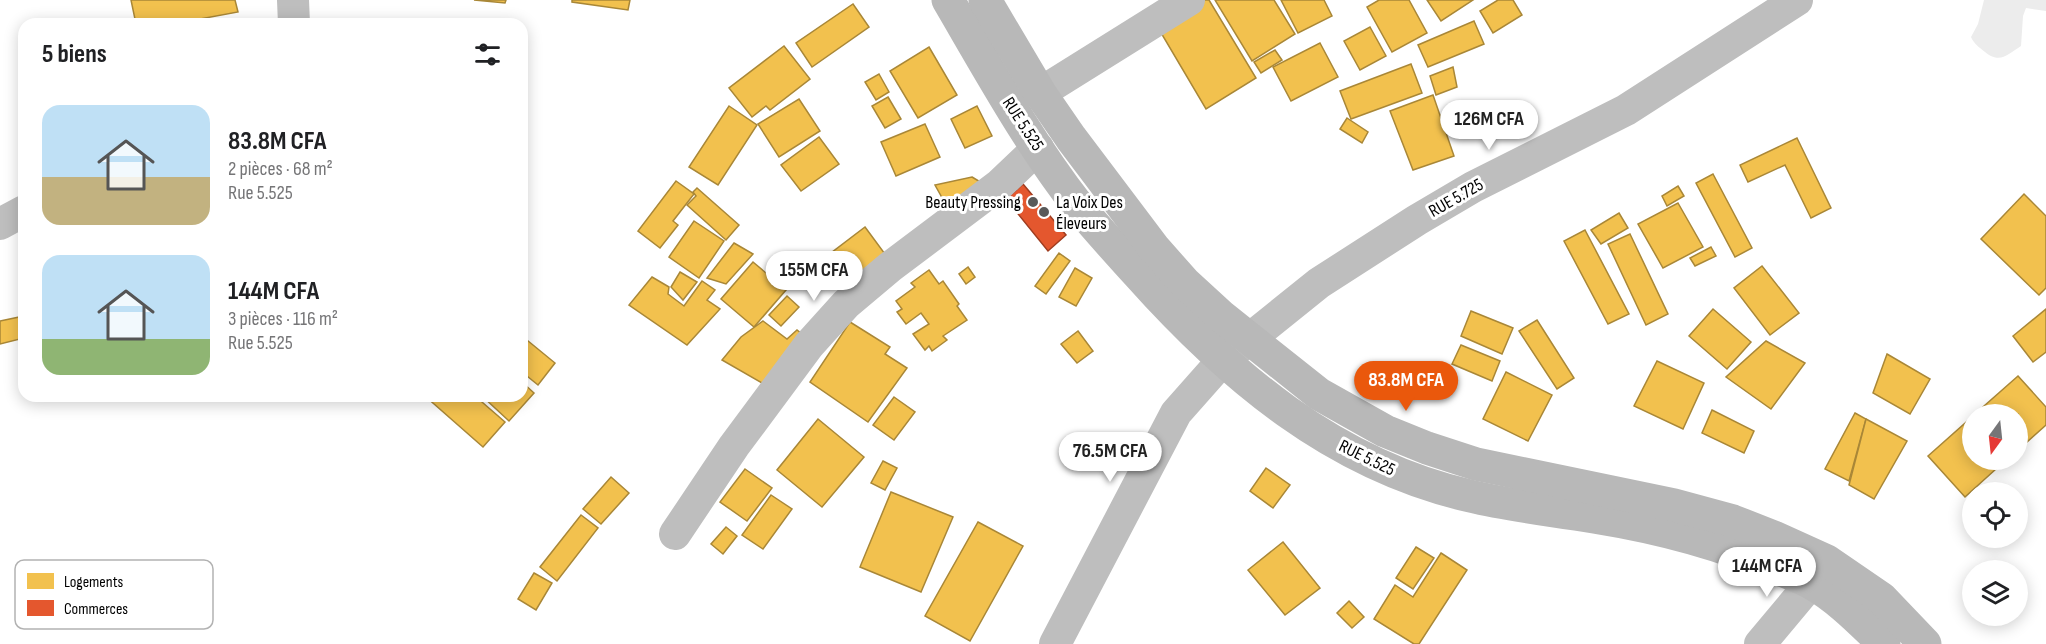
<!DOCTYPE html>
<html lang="fr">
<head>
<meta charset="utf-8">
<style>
  body { margin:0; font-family:"Sofia Sans Condensed",sans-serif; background:#f2f2f2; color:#202124; height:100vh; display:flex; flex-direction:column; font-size:22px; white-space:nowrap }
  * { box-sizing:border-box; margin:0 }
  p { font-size:20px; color:#757577 }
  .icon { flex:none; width:33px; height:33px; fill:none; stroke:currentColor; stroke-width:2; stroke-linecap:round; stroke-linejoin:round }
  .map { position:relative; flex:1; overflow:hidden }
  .drawer { position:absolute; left:18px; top:18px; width:510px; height:384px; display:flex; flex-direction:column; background:#fff; border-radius:18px; box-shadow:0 3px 15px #0003 }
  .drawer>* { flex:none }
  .needle { width:39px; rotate:195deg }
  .tools { position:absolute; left:1962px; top:404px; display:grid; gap:12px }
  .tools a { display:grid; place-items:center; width:66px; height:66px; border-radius:50%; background:#fff; box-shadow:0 3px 15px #0003; font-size:30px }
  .price { position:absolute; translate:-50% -51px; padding:0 14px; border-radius:21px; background:#fff; color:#222; font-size:20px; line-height:39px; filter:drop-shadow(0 2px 3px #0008) }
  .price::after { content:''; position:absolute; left:50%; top:36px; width:18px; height:14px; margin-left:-9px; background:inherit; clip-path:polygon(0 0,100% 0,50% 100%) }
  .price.current { background:#ea580c; color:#fff }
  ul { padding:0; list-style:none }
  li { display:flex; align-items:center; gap:18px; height:150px; padding:0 24px }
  li span { display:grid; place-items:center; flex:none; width:168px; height:120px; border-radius:18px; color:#555 }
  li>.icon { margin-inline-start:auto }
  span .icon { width:72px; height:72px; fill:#fffc; stroke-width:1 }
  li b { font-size:26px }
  h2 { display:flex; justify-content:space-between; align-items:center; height:72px; padding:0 24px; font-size:26px }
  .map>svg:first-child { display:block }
</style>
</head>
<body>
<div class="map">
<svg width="2046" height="644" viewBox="0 0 2046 644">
  <rect width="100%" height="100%" fill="#fff"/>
  <path fill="#ececec" d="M1984 0H2046V11L2026 8 2023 16 2021 46C2007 55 2000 64 1985 52 1979 47 1974 44 1971 37L1978 24Z"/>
  <g fill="#f2c14e" stroke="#a98737" stroke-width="1.5">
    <polygon points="131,0 235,0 238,12 173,24 136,24"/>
    <polygon points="474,0 506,0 505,3"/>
    <polygon points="572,0 630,0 628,10 572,2"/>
    <polygon points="1202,0 1209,0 1256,78 1206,109 1157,26"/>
    <polygon points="1215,0 1274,0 1295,34 1252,61"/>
    <polygon points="1281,0 1324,0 1332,16 1298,33"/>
    <polygon points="1379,0 1409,0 1427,33 1392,52 1367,7"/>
    <polygon points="1427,0 1473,0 1441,21"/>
    <polygon points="1498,0 1513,0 1522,15 1493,33 1480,11"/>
    <polygon points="853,4 869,27 812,67 796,43"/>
    <polygon points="1474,21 1484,44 1428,67 1418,45"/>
    <polygon points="1370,27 1386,56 1360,70 1344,41"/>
    <polygon points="1320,43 1338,77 1291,101 1273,67"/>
    <polygon points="784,46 810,79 770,110 766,106 752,117 729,88"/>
    <polygon points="929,47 957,95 918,118 890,71"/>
    <polygon points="1275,50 1282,60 1261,73 1254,62"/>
    <polygon points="1411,64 1422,93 1351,119 1340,91"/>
    <polygon points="1453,67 1457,87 1436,95 1430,76"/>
    <polygon points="879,74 889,92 876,100 865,82"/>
    <polygon points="1433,95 1454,156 1413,170 1390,111"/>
    <polygon points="888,97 901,119 885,128 872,106"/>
    <polygon points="799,99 820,131 779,157 758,124"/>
    <polygon points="729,106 757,125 718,185 689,167"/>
    <polygon points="977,106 992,136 965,148 951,119"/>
    <polygon points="1347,118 1368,132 1362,143 1340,129"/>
    <polygon points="925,124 940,157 896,176 881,142"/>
    <polygon points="819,137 839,164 801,191 781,165"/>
    <polygon points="1797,138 1831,208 1811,218 1785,165 1748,182 1740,165"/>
    <polygon points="1713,174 1752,248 1735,257 1696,183"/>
    <polygon points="972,177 992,189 950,212 935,185"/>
    <polygon points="676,181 694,194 673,221 678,225 660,248 638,231"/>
    <polygon points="1678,186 1684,196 1667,206 1662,196"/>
    <polygon points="697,188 739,225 726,240 687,205 696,196 693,192"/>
    <polygon points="2024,194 2046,216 2046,288 2039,295 1981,239"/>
    <polygon points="1678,203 1703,247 1663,268 1638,224"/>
    <polygon points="1619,213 1628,228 1601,244 1591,230"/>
    <polygon points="694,221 724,241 699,278 669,257"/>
    <polygon points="865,227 885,254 851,280 831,253"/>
    <polygon points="1585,230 1629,314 1608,324 1564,241"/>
    <polygon points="1630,234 1668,314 1646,325 1608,244"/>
    <polygon points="734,243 753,254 726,284 707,278"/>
    <polygon points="1711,247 1716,256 1695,266 1690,258"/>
    <polygon points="1059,253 1070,261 1046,294 1035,286"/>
    <polygon points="753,262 786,290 754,327 721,299"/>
    <polygon points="1762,266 1799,313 1770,335 1734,288"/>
    <polygon points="968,267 975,277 966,284 959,274"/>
    <polygon points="1075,268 1092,278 1076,306 1059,297"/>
    <polygon points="929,270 939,284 943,281 959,304 957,306 967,320 943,336 947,340 932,351 929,346 925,350 913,334 929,324 921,313 906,324 897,312 902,309 896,301 915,287 911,283"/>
    <polygon points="680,272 697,282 683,300 671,287"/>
    <polygon points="652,277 669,287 668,294 684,306 702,281 715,290 707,300 720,309 687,345 629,305"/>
    <polygon points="787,296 799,307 781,326 769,315"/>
    <polygon points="1713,309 1751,342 1727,369 1689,336"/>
    <polygon points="2046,309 2046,352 2033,362 2013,336"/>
    <polygon points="1471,311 1513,328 1502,354 1461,336"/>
    <polygon points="24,316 24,338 0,344 0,321"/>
    <polygon points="1537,320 1574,378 1557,389 1519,331"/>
    <polygon points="763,321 787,339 797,330 807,338 769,387 722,360 741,337"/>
    <polygon points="850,322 890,347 885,354 907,368 868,422 810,382"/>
    <polygon points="1078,331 1093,351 1077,363 1061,344"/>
    <polygon points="522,336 555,363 538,385 522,372"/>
    <polygon points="1766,341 1805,363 1771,409 1726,377"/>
    <polygon points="1461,345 1500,361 1492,381 1452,364"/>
    <polygon points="1887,354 1930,379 1910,414 1873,393"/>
    <polygon points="1657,361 1704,383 1683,429 1634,406"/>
    <polygon points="1506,372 1552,395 1528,441 1483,419"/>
    <polygon points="2018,376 2046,407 2046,425 2018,450 2018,414 1975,414"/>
    <polygon points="522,382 534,393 509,421 482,396 522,396"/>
    <polygon points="425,396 475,396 505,422 483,447"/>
    <polygon points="894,397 915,412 894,440 873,425"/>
    <polygon points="1712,410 1754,431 1744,453 1702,433"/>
    <polygon points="1855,413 1866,419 1849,481 1825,469"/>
    <polygon points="1972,417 1972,459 2007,459 1965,497 1928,456"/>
    <polygon points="818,419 864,457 822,507 777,470"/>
    <polygon points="1866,419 1907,441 1874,499 1849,485"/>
    <polygon points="883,461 897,468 885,490 871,483"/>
    <polygon points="1266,468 1290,485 1273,508 1250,491"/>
    <polygon points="745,469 772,488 747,521 720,502"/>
    <polygon points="611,477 629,493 601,524 583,509"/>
    <polygon points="891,492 953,517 921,592 860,567"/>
    <polygon points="771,495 792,509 763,549 742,535"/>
    <polygon points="581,515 598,528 557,581 540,567"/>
    <polygon points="978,522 1023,546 970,641 925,616"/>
    <polygon points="726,527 737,536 723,554 711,544"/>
    <polygon points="1283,542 1320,588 1285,615 1248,570"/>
    <polygon points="1416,547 1434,558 1413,589 1396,578"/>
    <polygon points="1441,553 1467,570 1419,644 1414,644 1374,619 1395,585 1413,597"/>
    <polygon points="534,573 552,583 536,610 518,599"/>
    <polygon points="1349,601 1364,617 1352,628 1337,613"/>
  </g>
  <polygon fill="#e4572e" stroke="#a03d20" stroke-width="1.5" points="1023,184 1066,235 1048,251 1006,199"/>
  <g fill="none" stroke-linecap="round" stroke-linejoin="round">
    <g stroke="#bebebe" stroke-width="32">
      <polyline points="293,0 294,24"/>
      <polyline points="1040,93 1189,0"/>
      <polyline points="0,224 24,211"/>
      <polyline points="675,534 734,446 809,345 846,304 890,267 999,185 1038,148"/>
      <polyline points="1055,644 1176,413 1222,361 1319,283 1417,220 1473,187 1626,110 1797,0"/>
      <polyline points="1760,644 1811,583"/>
    </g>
    <g stroke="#b8b8b8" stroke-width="33">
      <path d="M948 0C989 70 1029 143 1079 207 1098 230 1118 252 1138 274 1229 376 1334 465 1470 496 1511 506 1553 510 1594 517 1656 527 1720 543 1778 569 1789 573 1800 577 1811 583 1838 598 1861 622 1884 644"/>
      <polyline points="985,0 1040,93 1071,138 1154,248 1185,283 1221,316 1319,394 1385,431 1427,448 1476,464 1674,505 1733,521 1774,537 1827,561 1881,598 1925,644"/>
    </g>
  </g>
  <g fill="#595959" stroke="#fff" stroke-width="2">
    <circle cx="1033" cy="202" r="6"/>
    <circle cx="1044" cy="212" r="6"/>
  </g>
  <g text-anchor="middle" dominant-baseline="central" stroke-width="6" stroke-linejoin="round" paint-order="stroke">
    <g font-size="18" fill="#000" stroke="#fff">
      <text transform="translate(1023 124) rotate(57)">RUE 5.525</text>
      <text transform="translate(1456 198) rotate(-30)">RUE 5.725</text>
      <text transform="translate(1367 458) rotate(26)">RUE 5.525</text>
    </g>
    <g font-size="18" fill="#000" stroke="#fff" text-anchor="end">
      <text x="1021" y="202">Beauty Pressing</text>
      <text x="1056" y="202" text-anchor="start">La Voix Des<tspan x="1056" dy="21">Éleveurs</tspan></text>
    </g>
  </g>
  <rect x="15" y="560" width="198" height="69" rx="9" fill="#fff" stroke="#b2b2b2" stroke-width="1.5"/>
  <rect x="27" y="573" width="27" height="16" fill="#f2c14e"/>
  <rect x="27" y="600" width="27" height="16" fill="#e4572e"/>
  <g font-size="16" fill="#000">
    <text x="64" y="587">Logements</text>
    <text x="64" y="614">Commerces</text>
  </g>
</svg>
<div class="tools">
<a><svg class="needle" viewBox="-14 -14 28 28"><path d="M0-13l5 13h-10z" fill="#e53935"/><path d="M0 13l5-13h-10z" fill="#757577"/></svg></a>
<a><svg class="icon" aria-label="locate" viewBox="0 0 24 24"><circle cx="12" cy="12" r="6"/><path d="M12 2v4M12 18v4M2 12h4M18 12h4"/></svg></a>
<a><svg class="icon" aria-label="layers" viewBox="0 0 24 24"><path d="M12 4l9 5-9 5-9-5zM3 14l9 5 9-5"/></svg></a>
</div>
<b class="price" style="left:1489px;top:151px">126M CFA</b>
<b class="price" style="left:814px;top:302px">155M CFA</b>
<b class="price current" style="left:1406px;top:412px">83.8M CFA</b>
<b class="price" style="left:1110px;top:483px">76.5M CFA</b>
<b class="price" style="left:1767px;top:598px">144M CFA</b>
<section class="drawer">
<h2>5 biens<svg class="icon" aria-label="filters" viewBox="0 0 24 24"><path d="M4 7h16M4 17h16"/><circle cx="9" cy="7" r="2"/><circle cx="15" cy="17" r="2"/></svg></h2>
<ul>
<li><span style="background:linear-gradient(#bfe0f5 60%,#c2b280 0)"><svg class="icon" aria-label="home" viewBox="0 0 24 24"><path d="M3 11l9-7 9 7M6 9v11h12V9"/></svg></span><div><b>83.8M CFA</b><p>2 pièces · 68 m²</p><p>Rue 5.525</p></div></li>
<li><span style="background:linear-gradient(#bfe0f5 70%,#8fb573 0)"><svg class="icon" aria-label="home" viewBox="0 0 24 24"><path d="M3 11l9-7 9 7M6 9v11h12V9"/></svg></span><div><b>144M CFA</b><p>3 pièces · 116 m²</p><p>Rue 5.525</p></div></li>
</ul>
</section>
</div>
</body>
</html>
